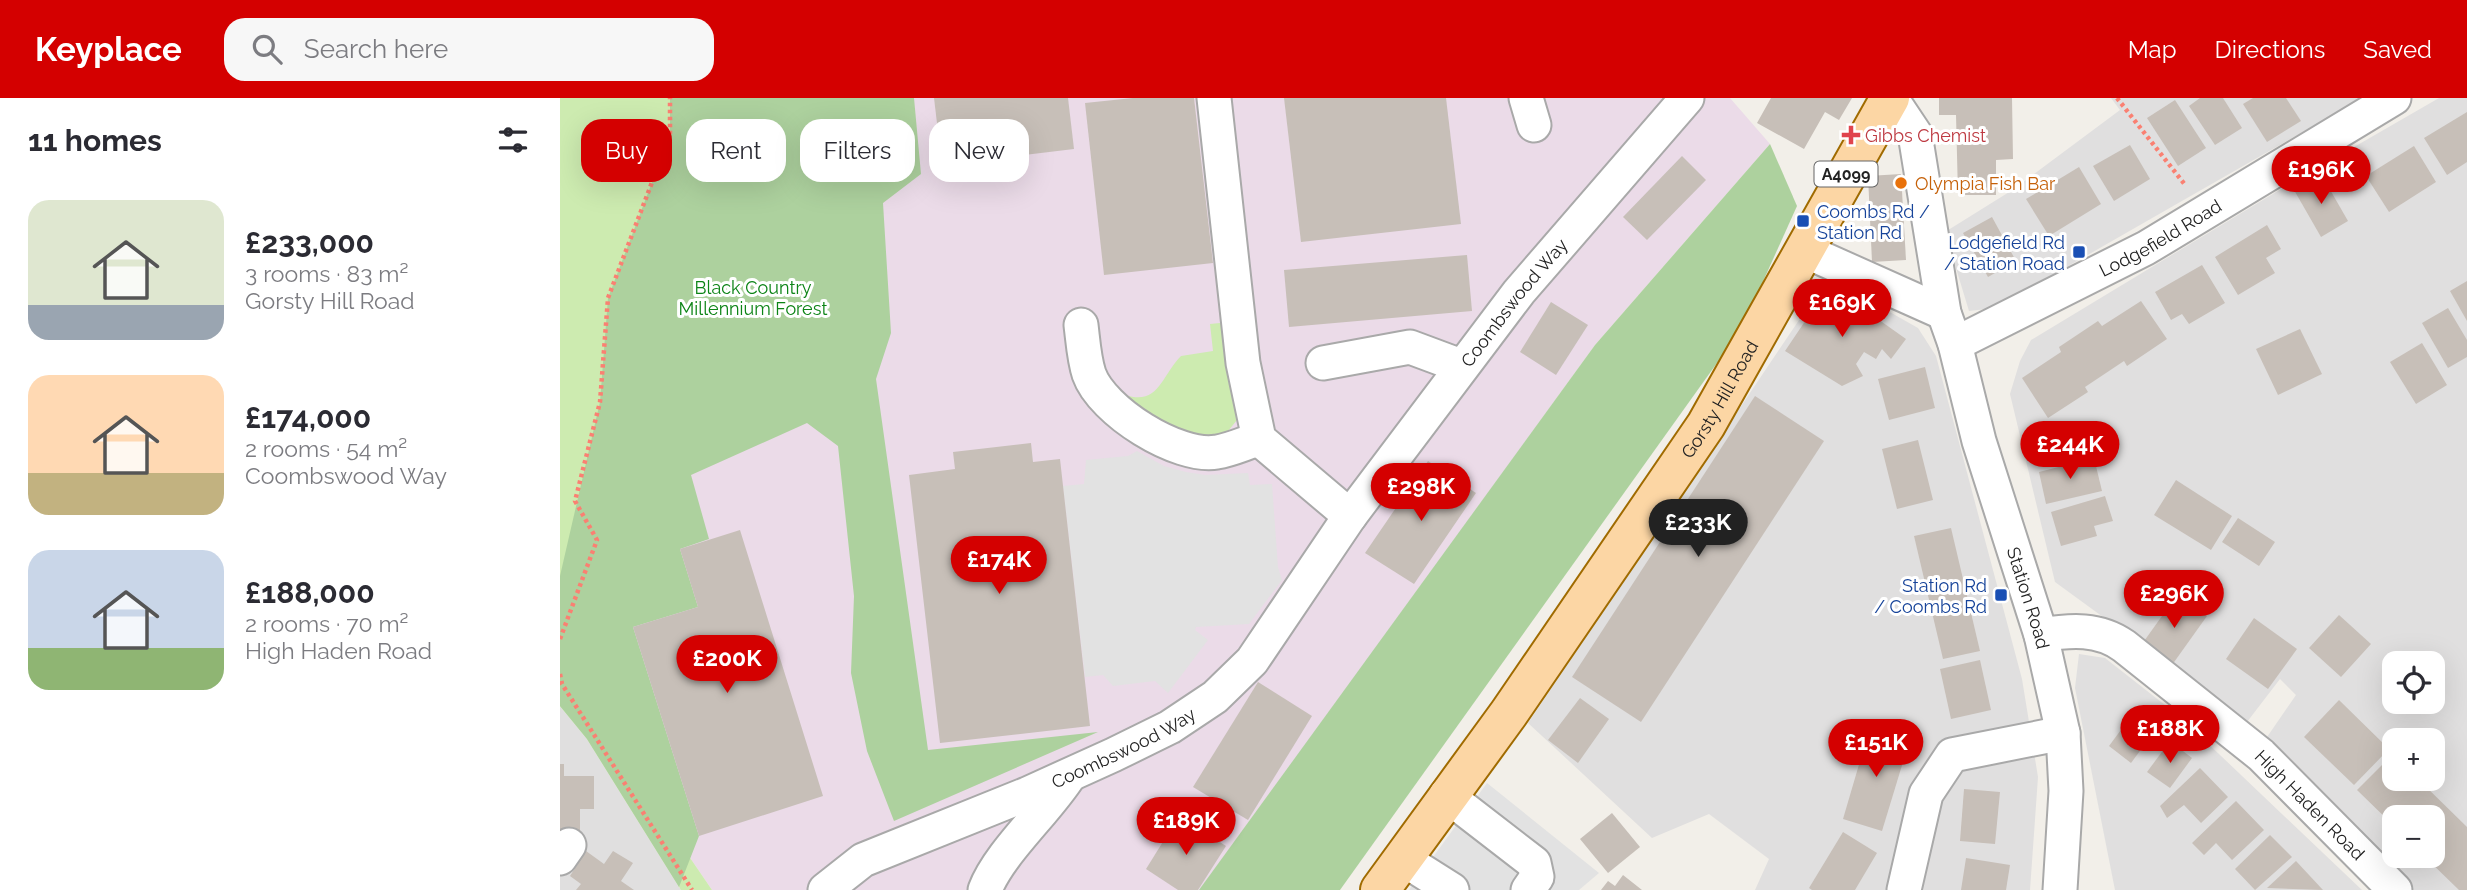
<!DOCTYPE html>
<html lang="en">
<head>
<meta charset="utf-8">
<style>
  body { margin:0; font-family:Raleway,sans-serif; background:#f7f7f7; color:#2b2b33; height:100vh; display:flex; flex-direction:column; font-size:26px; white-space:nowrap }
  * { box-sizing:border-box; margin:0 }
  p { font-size:23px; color:#7c7c81 }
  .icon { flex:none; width:38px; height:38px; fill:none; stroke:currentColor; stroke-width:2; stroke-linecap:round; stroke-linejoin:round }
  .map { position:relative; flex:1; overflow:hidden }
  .sheet { display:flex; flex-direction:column; background:#fff; width:560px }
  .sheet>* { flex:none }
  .top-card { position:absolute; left:21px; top:21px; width:665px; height:63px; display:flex; gap:14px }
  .buttons { position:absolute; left:1822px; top:553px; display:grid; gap:14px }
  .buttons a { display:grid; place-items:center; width:63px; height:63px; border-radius:14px; background:#fff; box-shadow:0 7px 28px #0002; font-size:35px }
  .price { position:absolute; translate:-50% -60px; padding:0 16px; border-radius:24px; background:#d40000; color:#fff; font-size:23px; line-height:46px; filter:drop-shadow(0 2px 4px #0008) }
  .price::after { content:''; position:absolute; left:50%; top:42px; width:21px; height:16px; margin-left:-10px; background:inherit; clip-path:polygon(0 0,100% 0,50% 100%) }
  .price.on { background:#222; color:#fff }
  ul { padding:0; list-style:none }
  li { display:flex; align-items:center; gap:21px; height:175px; padding:0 28px }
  li span { display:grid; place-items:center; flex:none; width:196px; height:140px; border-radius:21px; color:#555 }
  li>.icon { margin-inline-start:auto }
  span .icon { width:84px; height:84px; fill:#fffc; stroke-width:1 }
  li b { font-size:30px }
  h2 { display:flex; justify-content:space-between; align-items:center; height:84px; padding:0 28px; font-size:30px }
  .pill { padding:0 24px; border-radius:21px; background:#fff; box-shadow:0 7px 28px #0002; font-size:24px; line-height:63px }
  .pill.on { background:#d40000; color:#fff }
  header { display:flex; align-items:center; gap:42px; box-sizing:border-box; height:98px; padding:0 35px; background:#d40000; color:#fff }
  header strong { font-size:33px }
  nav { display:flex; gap:38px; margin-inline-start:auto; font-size:24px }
  .search { width:490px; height:63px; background:#f7f7f7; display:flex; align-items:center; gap:18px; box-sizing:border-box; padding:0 24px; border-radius:21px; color:#7c7c81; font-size:26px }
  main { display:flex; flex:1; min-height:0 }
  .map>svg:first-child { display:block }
</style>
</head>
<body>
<header>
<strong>Keyplace</strong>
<div class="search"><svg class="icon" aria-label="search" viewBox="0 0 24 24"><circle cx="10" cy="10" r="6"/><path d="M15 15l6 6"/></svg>Search here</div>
<nav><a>Map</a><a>Directions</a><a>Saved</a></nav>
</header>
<main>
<section class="sheet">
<h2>11 homes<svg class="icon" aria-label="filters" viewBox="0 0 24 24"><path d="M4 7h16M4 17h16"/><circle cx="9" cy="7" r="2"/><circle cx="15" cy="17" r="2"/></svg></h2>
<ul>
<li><span style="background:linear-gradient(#dfe7d0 75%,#9aa5b1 0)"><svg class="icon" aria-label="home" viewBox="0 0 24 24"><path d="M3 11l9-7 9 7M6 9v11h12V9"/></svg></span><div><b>£233,000</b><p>3 rooms · 83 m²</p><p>Gorsty Hill Road</p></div></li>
<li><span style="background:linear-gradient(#ffd9b3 70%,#c2b280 0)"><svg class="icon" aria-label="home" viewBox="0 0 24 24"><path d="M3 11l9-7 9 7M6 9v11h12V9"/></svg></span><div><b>£174,000</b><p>2 rooms · 54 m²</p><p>Coombswood Way</p></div></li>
<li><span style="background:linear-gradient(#c9d6e8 70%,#8fb573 0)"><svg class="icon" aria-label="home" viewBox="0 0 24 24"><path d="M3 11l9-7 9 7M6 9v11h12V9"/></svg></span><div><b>£188,000</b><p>2 rooms · 70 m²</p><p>High Haden Road</p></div></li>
</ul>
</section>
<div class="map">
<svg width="1907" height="792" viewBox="0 0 1907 792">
  <rect width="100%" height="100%" fill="#f2efe9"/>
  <g fill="#e0dfdf" fill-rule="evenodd">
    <polygon points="1551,0 1802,0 1435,210 1409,213 1385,134 1454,91 1560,12"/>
    <path d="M1879 0H1907V792H1854L1705 642 1736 597 1720 581 1687 624 1495 484 1450 296 1460 263 1471 242 1716 94ZM1834 565H1872V604H1834ZM1834 642H1872V681H1834ZM1834 719H1872V758H1834Z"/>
    <polygon points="1268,179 1358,230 1376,258 1462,581 1478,679 1470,792 1195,792 1209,761 1149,716 1092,740 968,625"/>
    <polygon points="1519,556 1545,560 1619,618 1802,792 1555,792 1515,590"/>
    <polygon points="0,608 27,641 121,792 0,792"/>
  </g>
  <polygon fill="#ebdbe8" points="205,0 1170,0 1210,46 1035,247 641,792 152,792 94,707 21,519"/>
  <g fill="#cdebb0">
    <polygon points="0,0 205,0 51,460 94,707 152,792 121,792 27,641 0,608"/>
    <path d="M660 225 665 229 681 307 677 322 664 338C624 340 594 323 565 297 599 308 601 278 621 258L653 253 650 226Z"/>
  </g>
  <g fill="#add19e">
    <polygon points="110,0 354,0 361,76 323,105 331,235 316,281 368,652 538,634 334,723 307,653 291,575 294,498 278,348 247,325 131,377 149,441 120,451 138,509 73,529 139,738 119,789 27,641 0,608 0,478 40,304 48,200 110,37"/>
    <polygon points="1210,46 1237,108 1182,230 780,792 639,792 1035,247"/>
  </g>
  <g fill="#e2e2e2">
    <polygon points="577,353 604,368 626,374 645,377 688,375 690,387 712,386 718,469 722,482 689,526 636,529 635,532 648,542 608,595 595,583 553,588 543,577 525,579 503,388 524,386 526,362 568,358"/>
    <polygon points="927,685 1039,775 1019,792 849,792"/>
  </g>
  <g fill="#c7bfb8">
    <polygon points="374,0 508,0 514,51 382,67"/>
    <polygon points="573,0 634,0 653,165 544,177 525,5"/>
    <polygon points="724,0 886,0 901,126 741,144"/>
    <polygon points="1211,0 1292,0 1279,22 1265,14 1244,51 1197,25"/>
    <polygon points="1379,0 1452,0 1453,61 1436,62 1436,97 1398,97 1396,17 1379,17"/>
    <polygon points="1640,0 1663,0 1682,30 1655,47 1629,8"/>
    <polygon points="1693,0 1726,0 1741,23 1707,44 1683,6"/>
    <polygon points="1615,2 1646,50 1618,68 1587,20"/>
    <polygon points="1907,14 1907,64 1887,77 1864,40"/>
    <polygon points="1570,47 1590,81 1554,103 1533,68"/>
    <polygon points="1854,48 1876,84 1829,114 1806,78"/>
    <polygon points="1122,58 1146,82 1087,142 1063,119"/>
    <polygon points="1519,69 1541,106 1489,138 1466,101"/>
    <polygon points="1341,76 1346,162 1312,164 1308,78"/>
    <polygon points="1761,76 1788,123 1761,139 1734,92"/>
    <polygon points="1432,119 1456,163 1428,179 1403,135"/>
    <polygon points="1707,127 1721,151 1706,160 1715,175 1678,197 1655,159"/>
    <polygon points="907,157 912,213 729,229 724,172"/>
    <polygon points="1642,167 1665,205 1629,226 1622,216 1611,222 1595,194"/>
    <polygon points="1907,183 1907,223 1890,193"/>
    <polygon points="1284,197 1346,241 1331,261 1322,251 1316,261 1304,254 1296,266 1303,278 1282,288 1225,253 1262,198"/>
    <polygon points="1581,203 1607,241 1567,268 1564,263 1525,289 1528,294 1488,320 1462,280 1501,254 1499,249 1538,223 1542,228"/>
    <polygon points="991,204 1028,227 996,277 960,254"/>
    <polygon points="1888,210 1907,242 1907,259 1888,270 1862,225"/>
    <polygon points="1740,231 1762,276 1718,297 1696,251"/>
    <polygon points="1862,245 1887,287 1856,306 1830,264"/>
    <polygon points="1365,269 1375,310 1329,322 1318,281"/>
    <polygon points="1195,298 1264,343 1081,624 1012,579"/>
    <polygon points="1358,342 1373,402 1337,411 1322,351"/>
    <polygon points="471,345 473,364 500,361 530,628 380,645 349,377 395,371 393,354"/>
    <polygon points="1534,360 1542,393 1486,406 1479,374"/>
    <polygon points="868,363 916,395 854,486 805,455"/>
    <polygon points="1616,382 1672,418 1651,452 1594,417"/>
    <polygon points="1545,398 1553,423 1534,428 1537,438 1501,448 1491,414"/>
    <polygon points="1678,420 1715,444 1699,468 1662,444"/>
    <polygon points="1391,430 1420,553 1383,561 1354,438"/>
    <polygon points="180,432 263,698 139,738 73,529 138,509 120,451"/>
    <polygon points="1617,497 1647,518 1612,567 1582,546"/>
    <polygon points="1779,517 1811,546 1781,579 1749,550"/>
    <polygon points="1694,520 1737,551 1708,591 1666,561"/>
    <polygon points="1420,562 1431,612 1391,621 1380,571"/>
    <polygon points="698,584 752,618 688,722 633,689"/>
    <polygon points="1020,600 1049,621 1018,665 988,642"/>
    <polygon points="1779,602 1829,651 1794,687 1744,639"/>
    <polygon points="1572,617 1594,634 1571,665 1549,648"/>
    <polygon points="1310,629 1350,641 1322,733 1283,721"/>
    <polygon points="1610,643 1632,660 1610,690 1587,674"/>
    <polygon points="1833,656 1834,681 1858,681 1907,729 1907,792 1899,792 1864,758 1872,758 1872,719 1834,719 1834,728 1797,692"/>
    <polygon points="0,666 4,666 4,678 34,678 34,711 20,711 20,736 0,736"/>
    <polygon points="1640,670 1668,699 1641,725 1624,707 1607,720 1600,708"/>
    <polygon points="1404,691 1440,694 1435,746 1400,743"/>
    <polygon points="1676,703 1704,732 1672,762 1656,745 1644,757 1632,745"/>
    <polygon points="1052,715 1080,749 1048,775 1020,741"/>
    <polygon points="619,718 666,748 638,792 618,792 586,771"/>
    <polygon points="1283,734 1317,755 1295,792 1252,792 1249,790"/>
    <polygon points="1710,737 1732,759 1695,792 1675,771"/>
    <polygon points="26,753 44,766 53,753 73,765 61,783 74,792 16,792 21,786 10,778"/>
    <polygon points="1406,760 1450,767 1446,792 1401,792"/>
    <polygon points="1736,763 1763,792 1707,790"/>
    <polygon points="1063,777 1082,792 1041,792 1048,783 1055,788"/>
  </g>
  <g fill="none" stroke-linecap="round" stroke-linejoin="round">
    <g stroke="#a9a9a9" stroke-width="37">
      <g id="minor">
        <polyline points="654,0 683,265 699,341 790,418"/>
        <polyline points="966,0 974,27"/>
        <path id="s1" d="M1331 0 1355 36 1384 215 1395 246 1419 343 1481 537 1503 635 1506 693 1500 792"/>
        <polyline points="1243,152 1384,215"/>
        <path d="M521 227C523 243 524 261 529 276 542 313 618 361 657 354 671 352 685 345 699 341"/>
        <path id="s2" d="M1395 246 1586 150 1834 0"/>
        <polyline points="763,265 850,249 901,268"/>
        <path id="s3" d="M1481 537C1511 532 1539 530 1564 548L1701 657 1835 792"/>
        <polyline points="886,697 974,765 977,779 968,792"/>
        <polyline points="0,760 9,747"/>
        <polyline points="843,761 892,792"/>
        <path id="s4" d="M265 792 303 762 467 696 553 657 610 629 655 599 692 563 790 418 959 194 1127 0"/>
        <path d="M425 792C439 755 486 714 509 678"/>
        <polyline points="1344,792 1366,696 1392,657 1503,635"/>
      </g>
    </g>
    <g stroke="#a06b00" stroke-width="42">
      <g id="major">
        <path id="s5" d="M820 792 949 615 1146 327 1330 0"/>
      </g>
    </g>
    <g stroke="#fa8072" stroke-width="4.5" stroke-dasharray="3.5 3.5" stroke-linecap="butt">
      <polyline points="1557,0 1626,88"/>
      <polyline points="0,541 37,442 15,403 40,304 48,200 110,37 110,0"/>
      <polyline points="0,576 2,586 132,792"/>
    </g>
    <use href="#minor" stroke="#fff" stroke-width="33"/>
    <use href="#major" stroke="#fcd6a4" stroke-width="38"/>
  </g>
  <path fill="#e0444e" stroke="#fff" stroke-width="2.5" d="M1287.5 26.5h7v7h7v7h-7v7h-7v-7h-7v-7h7z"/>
  <circle fill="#e8710a" stroke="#fff" stroke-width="2.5" cx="1341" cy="85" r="7"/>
  <g fill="#1a4fb4" stroke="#fff" stroke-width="2.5">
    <rect x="1236" y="116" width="14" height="14" rx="3.5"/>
    <rect x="1512" y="147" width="14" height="14" rx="3.5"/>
    <rect x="1434" y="490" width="14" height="14" rx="3.5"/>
  </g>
  <g text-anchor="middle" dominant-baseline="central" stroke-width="6" stroke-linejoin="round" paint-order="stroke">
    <rect fill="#fff" stroke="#646464" stroke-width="2" x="1254.5" y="63.5" width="63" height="25" rx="5"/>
    <g font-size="16" font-weight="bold" fill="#222">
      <text x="1286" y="76">A4099</text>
    </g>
    <g font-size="18" fill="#be3a42" stroke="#fff" text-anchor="start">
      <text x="1305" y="37">Gibbs Chemist</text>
    </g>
    <g font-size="18" fill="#c56008" stroke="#fff" text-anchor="start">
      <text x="1355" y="85">Olympia Fish Bar</text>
    </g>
    <g font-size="18" fill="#164399" stroke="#fff" text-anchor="end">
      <text x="1257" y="113" text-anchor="start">Coombs Rd /<tspan x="1257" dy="21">Station Rd</tspan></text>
      <text x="1505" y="144">Lodgefield Rd<tspan x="1505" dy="21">/ Station Road</tspan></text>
      <text x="1427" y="487">Station Rd<tspan x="1427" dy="21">/ Coombs Rd</tspan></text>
    </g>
    <g font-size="18" fill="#222" stroke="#fff">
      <text stroke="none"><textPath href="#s2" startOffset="231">Lodgefield Road</textPath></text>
      <text stroke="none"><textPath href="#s4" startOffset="933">Coombswood Way</textPath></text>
      <text stroke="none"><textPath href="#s5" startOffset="597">Gorsty Hill Road</textPath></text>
      <text stroke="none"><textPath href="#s1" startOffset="522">Station Road</textPath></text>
      <text stroke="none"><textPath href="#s4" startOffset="332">Coombswood Way</textPath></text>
      <text stroke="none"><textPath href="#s3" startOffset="331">High Haden Road</textPath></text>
    </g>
    <g font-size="18" fill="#0c8416" stroke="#fff">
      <text x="193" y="189">Black Country<tspan x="193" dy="21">Millennium Forest</tspan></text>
    </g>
  </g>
</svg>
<div class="buttons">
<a><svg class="icon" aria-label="locate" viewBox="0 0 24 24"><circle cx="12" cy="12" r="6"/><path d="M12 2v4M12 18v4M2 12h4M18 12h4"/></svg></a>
<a>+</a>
<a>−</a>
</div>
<b class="price" style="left:1761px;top:108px">£196K</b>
<b class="price" style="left:1282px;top:241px">£169K</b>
<b class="price" style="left:1510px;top:383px">£244K</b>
<b class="price" style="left:861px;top:425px">£298K</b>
<b class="price on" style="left:1138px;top:461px">£233K</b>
<b class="price" style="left:439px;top:498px">£174K</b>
<b class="price" style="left:1614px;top:532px">£296K</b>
<b class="price" style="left:167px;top:597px">£200K</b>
<b class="price" style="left:1610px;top:667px">£188K</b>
<b class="price" style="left:1316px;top:681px">£151K</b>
<b class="price" style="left:626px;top:759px">£189K</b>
<div class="top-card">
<a class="pill on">Buy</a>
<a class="pill">Rent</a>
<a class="pill">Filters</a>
<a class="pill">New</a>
</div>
</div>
</main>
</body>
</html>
